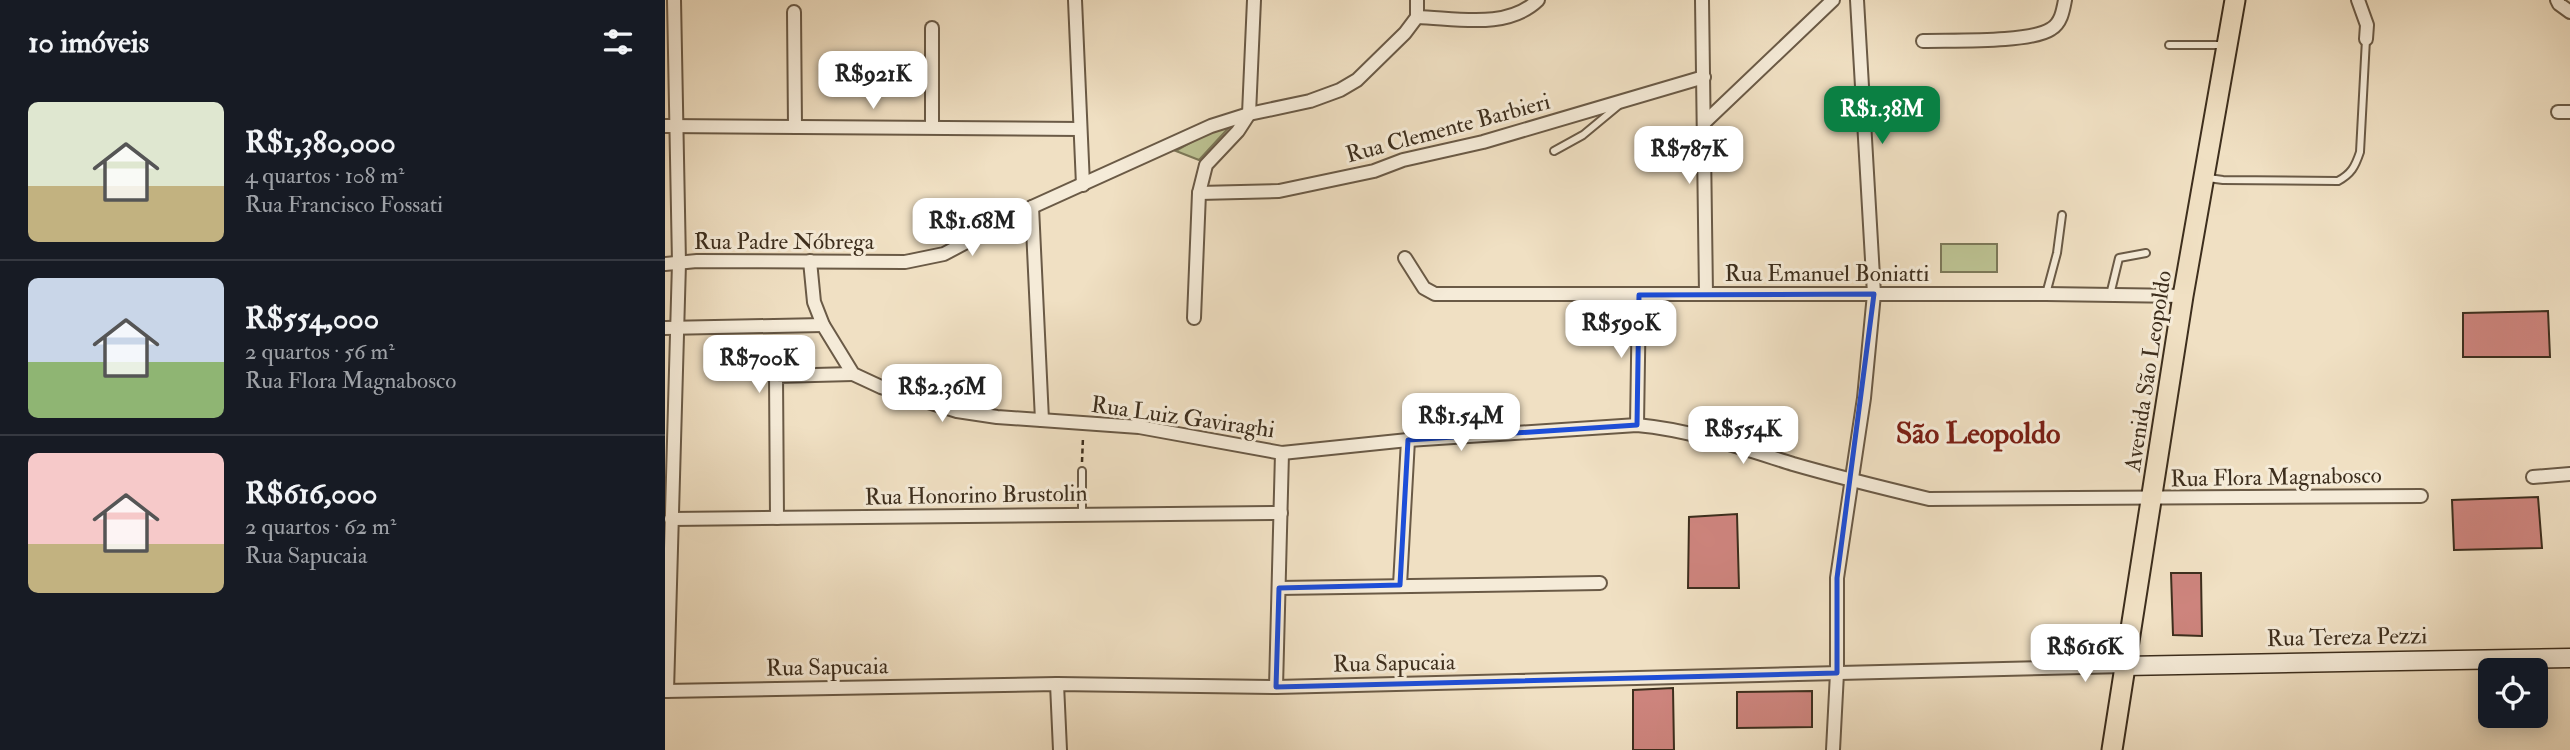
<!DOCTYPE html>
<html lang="pt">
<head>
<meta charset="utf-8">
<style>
  body { margin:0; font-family:"IM FELL Double Pica",serif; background:#20242c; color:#f1f3f6; height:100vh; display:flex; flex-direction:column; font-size:26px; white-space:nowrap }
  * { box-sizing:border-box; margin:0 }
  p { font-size:23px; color:#9ea1a6 }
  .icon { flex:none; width:38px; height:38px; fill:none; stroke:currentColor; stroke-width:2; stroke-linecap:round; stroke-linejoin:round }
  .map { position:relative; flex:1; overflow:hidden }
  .panel { display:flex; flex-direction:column; background:#171b24; width:665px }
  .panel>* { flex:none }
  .fabs { position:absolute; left:1813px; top:658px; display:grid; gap:14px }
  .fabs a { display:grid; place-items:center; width:70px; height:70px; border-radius:10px; background:#171b24; box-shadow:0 4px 18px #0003; font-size:35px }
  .price { position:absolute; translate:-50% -60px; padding:0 16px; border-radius:14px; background:#fff; color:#222; font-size:23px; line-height:46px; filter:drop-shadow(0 2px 4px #0008) }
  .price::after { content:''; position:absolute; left:50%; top:42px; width:21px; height:16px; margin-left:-10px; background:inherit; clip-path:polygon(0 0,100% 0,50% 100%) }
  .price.on { background:#0b8043; color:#fff }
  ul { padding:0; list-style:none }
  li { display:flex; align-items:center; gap:21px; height:175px; padding:0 28px }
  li+li { border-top:2px solid #363941 }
  li span { display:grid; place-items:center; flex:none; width:196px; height:140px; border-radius:10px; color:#555 }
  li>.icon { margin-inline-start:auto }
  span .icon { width:84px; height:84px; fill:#fffc; stroke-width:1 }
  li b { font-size:30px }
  h2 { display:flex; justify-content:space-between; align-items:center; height:84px; padding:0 28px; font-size:30px }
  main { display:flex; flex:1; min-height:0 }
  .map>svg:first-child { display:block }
</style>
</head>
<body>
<main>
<section class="panel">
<h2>10 imóveis<svg class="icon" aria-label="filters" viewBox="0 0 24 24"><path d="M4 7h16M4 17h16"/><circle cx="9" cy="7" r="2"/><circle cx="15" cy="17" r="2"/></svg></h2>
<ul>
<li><span style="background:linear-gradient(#dfe7d0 60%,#c2b280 0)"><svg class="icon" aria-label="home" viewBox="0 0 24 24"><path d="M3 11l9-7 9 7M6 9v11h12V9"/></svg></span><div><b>R$1,380,000</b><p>4 quartos · 108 m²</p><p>Rua Francisco Fossati</p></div></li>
<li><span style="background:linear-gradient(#c9d6e8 60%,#8fb573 0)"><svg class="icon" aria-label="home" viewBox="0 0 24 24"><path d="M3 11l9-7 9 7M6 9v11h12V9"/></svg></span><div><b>R$554,000</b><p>2 quartos · 56 m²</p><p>Rua Flora Magnabosco</p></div></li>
<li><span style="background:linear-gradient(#f6c9c9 65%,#c2b280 0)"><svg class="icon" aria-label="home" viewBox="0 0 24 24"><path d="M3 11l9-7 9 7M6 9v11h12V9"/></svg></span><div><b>R$616,000</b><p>2 quartos · 62 m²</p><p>Rua Sapucaia</p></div></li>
</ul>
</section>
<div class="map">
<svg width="1905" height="750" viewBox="0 0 1905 750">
  <rect width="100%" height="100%" fill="#f0e0c3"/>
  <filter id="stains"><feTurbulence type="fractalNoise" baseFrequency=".00286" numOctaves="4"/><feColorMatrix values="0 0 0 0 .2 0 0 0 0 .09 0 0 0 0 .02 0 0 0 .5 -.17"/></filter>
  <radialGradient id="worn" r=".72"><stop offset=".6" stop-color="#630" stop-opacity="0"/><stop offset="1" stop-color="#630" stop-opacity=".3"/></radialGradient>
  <g fill="#bcc292" stroke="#7c7858" stroke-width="2">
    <polygon points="569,122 534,160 511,151 553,127"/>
    <rect x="1276" y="244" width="56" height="28"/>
  </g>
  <g fill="#cd847d" stroke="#3d2e1d" stroke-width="2">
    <polygon points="1883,311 1885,357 1798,357 1798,313"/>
    <polygon points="1873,497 1877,548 1789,550 1787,500"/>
    <polygon points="1072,514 1074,588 1023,588 1024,517"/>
    <polygon points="1506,573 1536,573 1537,636 1508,635"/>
    <polygon points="1008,688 1009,750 968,750 968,690"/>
    <polygon points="1147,691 1147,727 1072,728 1072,692"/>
  </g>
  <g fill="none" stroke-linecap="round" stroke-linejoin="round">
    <g stroke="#6a5a46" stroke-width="10">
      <g id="lane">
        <polyline points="1504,45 1558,45"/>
        <polyline points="889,151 918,135 953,106"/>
        <path d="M1543 178 1558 180 1673 181C1686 174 1690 167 1695 152L1701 39"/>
        <polyline points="1381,294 1392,253 1397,215"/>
        <polyline points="1445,295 1454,258 1481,253"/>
        <polyline points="417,515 417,471"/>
      </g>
    </g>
    <g stroke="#6a5a46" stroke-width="16">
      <g id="street">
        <polyline points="410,0 418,185"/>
        <polyline points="1037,0 1041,294"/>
        <polyline points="1693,0 1702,25 1701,39"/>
        <polyline points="1892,0 1894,4 1905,12"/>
        <polyline points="129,12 130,127"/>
        <path d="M752 17C791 18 842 30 873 0"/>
        <path d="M1258 41C1287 40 1365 43 1386 29 1396 23 1398 11 1400 0"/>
        <polyline points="1893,112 1905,112"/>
        <polyline points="1040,122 1168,0"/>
        <polyline points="0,126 415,129"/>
        <polyline points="267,127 267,28"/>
        <polyline points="534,193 614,191 709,171 738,160 818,142 1039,77"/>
        <polyline points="367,207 377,420"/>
        <polyline points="740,258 759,288 770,294 1381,294 1518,296"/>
        <path d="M145 261 149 302 158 325 188 374 216 387 292 411 332 417 474 427 617 453 743 440 972 425C1026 430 1077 448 1128 464 1173 477 1218 488 1264 499L1756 496"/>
        <polyline points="0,264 32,261 240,262 279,254 367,207 546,126 584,114 645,101 675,90 692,80 740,33 752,17 752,0"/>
        <polyline points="529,318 534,193 541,165 573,131 584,114 589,0"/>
        <polyline points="0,328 158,325"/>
        <polyline points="972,425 974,295"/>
        <polyline points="1868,477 1905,474"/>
        <polyline points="112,518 111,376 188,374"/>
        <polyline points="6,519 616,513"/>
        <polyline points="735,585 743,440"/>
        <polyline points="614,588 935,583"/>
        <polyline points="392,684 395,750"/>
        <polyline points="611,687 617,453"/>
        <polyline points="0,691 392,684 611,687 1459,666"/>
        <polyline points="2,691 14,263 9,0"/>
        <polyline points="1168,750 1172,673 1172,578 1199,398 1209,294 1192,0"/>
      </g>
    </g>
    <g stroke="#3d2e1d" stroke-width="21">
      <polyline id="secondary" points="1459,666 1905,658"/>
    </g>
    <g stroke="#3d2e1d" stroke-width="23">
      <polyline id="primary" points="1447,750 1518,296 1570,0"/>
    </g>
    <polyline stroke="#3d2e1d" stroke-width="2.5" stroke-dasharray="5 3.5" stroke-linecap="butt" points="417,462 418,437"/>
    <use href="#lane" stroke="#f5ebd8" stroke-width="6"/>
    <use href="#street" stroke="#f5ebd8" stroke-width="12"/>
    <use href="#secondary" stroke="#f5ebd8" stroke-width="18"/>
    <use href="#primary" stroke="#f0e0c3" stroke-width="19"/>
  </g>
  <path fill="none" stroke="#1d4ed8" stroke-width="5" stroke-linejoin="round" d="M1209 294 1172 578V673L611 687 614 588 735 585 743 440 972 425 974 295Z"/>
  <g text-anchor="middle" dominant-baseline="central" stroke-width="6" stroke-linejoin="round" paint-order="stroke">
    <g font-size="23" fill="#3d2e1d" stroke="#f5ebd8">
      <text transform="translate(783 128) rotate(-15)">Rua Clemente Barbieri</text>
      <text x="119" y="241">Rua Padre Nóbrega</text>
      <text x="1162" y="273">Rua Emanuel Boniatti</text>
      <text transform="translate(1483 371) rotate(-81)">Avenida São Leopoldo</text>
      <text transform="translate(518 417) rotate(8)">Rua Luiz Gaviraghi</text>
      <text transform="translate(1611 477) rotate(-1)">Rua Flora Magnabosco</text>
      <text transform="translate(311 495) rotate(-1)">Rua Honorino Brustolin</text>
      <text transform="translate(1682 637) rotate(-1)">Rua Tereza Pezzi</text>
      <text transform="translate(729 663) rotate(-1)">Rua Sapucaia</text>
      <text transform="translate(162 667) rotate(-1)">Rua Sapucaia</text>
    </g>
    <g font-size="30" font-weight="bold" fill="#7a1f14" stroke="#f5ebd8">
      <text x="1313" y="433">São Leopoldo</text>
    </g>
  </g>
  <rect width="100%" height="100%" filter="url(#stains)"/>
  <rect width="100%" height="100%" fill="url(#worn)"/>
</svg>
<div class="fabs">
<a><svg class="icon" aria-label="locate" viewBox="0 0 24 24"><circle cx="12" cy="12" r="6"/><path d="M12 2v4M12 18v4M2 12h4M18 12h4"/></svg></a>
</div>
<b class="price" style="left:208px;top:111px">R$921K</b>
<b class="price on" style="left:1217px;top:146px">R$1.38M</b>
<b class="price" style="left:1024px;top:186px">R$787K</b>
<b class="price" style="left:307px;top:258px">R$1.68M</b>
<b class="price" style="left:956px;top:360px">R$590K</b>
<b class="price" style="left:94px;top:395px">R$700K</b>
<b class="price" style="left:277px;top:424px">R$2.36M</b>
<b class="price" style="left:796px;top:453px">R$1.54M</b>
<b class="price" style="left:1078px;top:466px">R$554K</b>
<b class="price" style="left:1420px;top:684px">R$616K</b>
</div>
</main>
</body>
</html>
